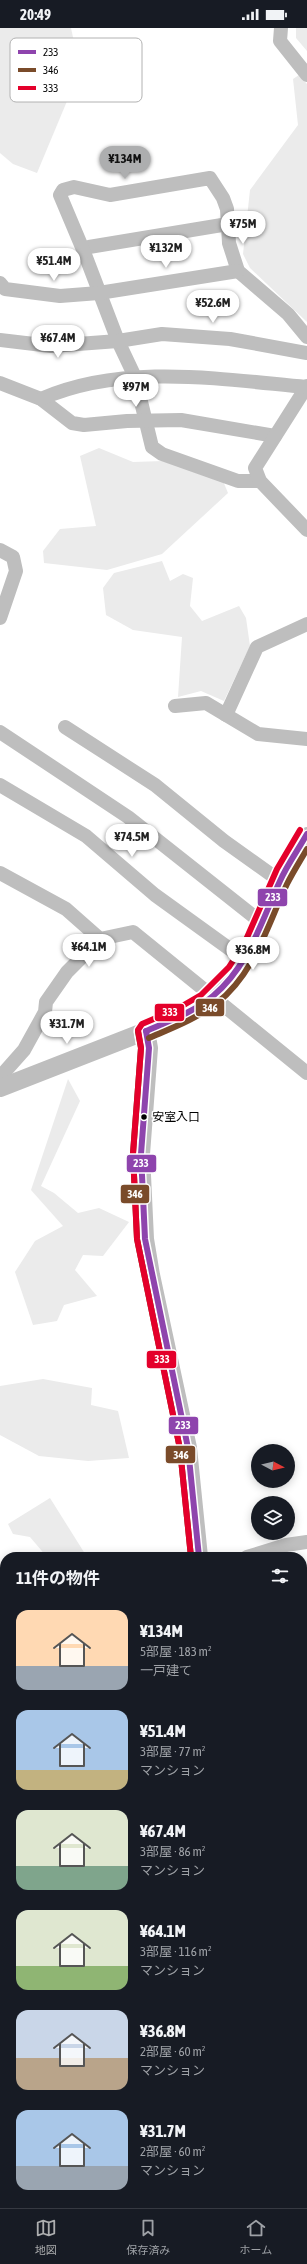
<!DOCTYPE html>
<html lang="ja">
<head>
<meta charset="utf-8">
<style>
  body { margin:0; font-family:"Asap Condensed","Noto Sans JP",sans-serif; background:#20242c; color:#f1f3f6; height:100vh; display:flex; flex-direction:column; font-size:15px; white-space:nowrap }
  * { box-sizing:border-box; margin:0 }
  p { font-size:13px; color:#9ea1a6 }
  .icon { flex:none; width:22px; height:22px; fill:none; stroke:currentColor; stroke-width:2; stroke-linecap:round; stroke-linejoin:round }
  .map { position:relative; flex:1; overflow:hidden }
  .panel { position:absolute; left:0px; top:1524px; width:307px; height:656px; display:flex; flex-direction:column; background:#171b24; border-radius:16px 16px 0 0; box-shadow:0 2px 10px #0003 }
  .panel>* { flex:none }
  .needle { width:26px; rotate:97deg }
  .buttons { position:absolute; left:251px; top:1416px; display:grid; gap:8px }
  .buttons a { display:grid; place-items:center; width:44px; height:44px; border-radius:50%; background:#171b24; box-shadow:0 2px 10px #0003; font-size:20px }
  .price { position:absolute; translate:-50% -34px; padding:0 9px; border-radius:14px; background:#fff; color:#222; font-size:13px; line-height:26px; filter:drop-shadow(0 1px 2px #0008) }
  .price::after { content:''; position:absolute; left:50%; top:24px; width:12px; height:9px; margin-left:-6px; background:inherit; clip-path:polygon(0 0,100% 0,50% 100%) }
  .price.current { background:#adaeaf; color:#111 }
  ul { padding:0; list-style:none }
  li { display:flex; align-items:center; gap:12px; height:100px; padding:0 16px }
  li span { display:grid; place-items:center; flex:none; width:112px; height:80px; border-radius:12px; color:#555 }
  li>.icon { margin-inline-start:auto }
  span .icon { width:48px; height:48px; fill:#fffc; stroke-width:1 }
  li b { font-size:17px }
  h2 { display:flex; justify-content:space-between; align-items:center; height:48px; padding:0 16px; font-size:17px }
  .status { display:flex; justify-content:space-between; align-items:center; height:28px; padding:0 20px; background:#171b24; direction:ltr }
  .status svg { height:11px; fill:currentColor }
  .menu { display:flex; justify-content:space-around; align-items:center; height:56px; border-top:1px solid #363941; background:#171b24; font-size:11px; color:#9ea1a6 }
  .menu a { display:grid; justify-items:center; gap:2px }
  .menu .current { color:#adaeaf }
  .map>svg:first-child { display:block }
</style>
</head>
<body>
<div class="status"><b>20:49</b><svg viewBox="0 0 49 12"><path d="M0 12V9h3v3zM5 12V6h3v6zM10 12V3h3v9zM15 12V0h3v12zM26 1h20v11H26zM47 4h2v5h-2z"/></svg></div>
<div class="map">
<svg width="307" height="2180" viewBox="0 0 307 2180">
  <rect width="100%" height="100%" fill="#fff"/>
  <g fill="#ebebeb">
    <polygon points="0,0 71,0 80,42 37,145 13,136 0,125"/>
    <polygon points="296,0 307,0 307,23 296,10"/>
    <polygon points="299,47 307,56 307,294 250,240 243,226 250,162 298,97 293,51"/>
    <polygon points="99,420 133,434 163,433 223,453 228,465 162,526 107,542 44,535 43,523 60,501 96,498 80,428"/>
    <polygon points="162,533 170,553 183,546 193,550 190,578 202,593 239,578 246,590 250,618 224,673 201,663 178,669 182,609 133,602 106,587 103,560 114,545"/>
    <polygon points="68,1051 80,1073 41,1158 54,1165 78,1185 99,1180 129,1194 103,1228 83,1227 75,1242 97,1268 64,1277 57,1293 33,1297 15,1244 35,1213 63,1198 31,1162"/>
    <polygon points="43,1351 92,1360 91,1377 118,1383 129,1430 88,1433 39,1428 0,1407 0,1358"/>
    <polygon points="50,1470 87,1529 47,1529 30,1509 13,1506 8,1496"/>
    <polygon points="307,1730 307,1831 302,1835 302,1731"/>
    <polygon points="307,1916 307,1948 302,1944 302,1930"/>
  </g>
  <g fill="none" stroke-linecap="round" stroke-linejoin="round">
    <g stroke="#bebebe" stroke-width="14">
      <polyline points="281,0 280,13 307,47"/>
      <polyline points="228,196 89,219 84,224 118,313 135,349 152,419 162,426 238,453 260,453"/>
      <polyline points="84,224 60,167 63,162 74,159 110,167 210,150 223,170 227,181 229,215 238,243 288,286 307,309"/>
      <polyline points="0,255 5,261 60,268 99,265 238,243"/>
      <polyline points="0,312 51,318 118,313 162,306 230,311 307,325"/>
      <polyline points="0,355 41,371 72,395 84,397 127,393 181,392 275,408"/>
      <polyline points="307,358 255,440 260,453 307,502"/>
      <path d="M41 371C123 335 219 351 306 359"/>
      <polyline points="0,522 13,529 16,543 0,590"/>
      <polyline points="175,678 206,675 258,706 307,711"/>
      <polyline points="226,687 257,619 307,596"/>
      <polyline points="65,699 155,757 224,813 280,853"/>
      <polyline points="0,704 128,789 262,895"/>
      <polyline points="0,757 86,808 155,867 245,932"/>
      <polyline points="0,845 66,881 100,911"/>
      <path d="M146 1003C169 993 193 984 213 968 249 938 259 900 277 859 285 840 297 823 307 806"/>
      <polyline points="0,1049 24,1022 45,984 46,974 67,944 100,911 133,904 307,1045"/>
      <polyline points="247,1529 286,1517 307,1514"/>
      <polyline points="0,1590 5,1596"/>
      <polyline points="0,1701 5,1707"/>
      <polyline points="0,1745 5,1741"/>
      <polyline points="302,1962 307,1967"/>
      <polyline points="0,1970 5,1969"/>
      <polyline points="0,2075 5,2078"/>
      <polyline points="0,2104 5,2096"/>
      <polyline points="0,2145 5,2148"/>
      <polyline points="302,2155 307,2154"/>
      <polyline points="35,2175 40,2180"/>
      <polyline points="87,2180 110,2175"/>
    </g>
    <g stroke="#bebebe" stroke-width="18">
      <polyline points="0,1060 146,1003 149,1020 141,1126 145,1211 151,1247 188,1420 199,1529"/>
      <polyline points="302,1717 307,1718"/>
    </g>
    <g stroke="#fff" stroke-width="9">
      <g id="bus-1">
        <polyline points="146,1003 149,1020 141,1126 145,1211 188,1420 199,1529"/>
        <path d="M146 1003C169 993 194 984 213 968 249 938 261 894 280 853 287 837 298 822 307 806"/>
      </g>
    </g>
    <g stroke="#fff" stroke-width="9">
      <g id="bus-2">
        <polyline points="138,1004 141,1020 133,1125 137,1211 180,1421 191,1529"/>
        <path d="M149 1010C172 1000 196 991 217 975 255 945 267 898 287 856 293 844 300 833 307 821"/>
      </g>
    </g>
    <g stroke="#fff" stroke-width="9">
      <polyline id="bus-3" points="191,1529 180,1421 137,1211 133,1126 141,1020 138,1002 142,996 177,981 201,967 229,939 245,914 277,841 300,802"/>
    </g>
    <use href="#bus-1" stroke="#8e44ad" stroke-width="6"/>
    <use href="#bus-2" stroke="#7a4b2a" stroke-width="6"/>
    <use href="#bus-3" stroke="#e4002b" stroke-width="6"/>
  </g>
  <circle fill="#000" stroke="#fff" stroke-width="1.5" cx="144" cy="1089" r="3.5"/>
  <g text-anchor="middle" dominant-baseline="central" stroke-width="3" stroke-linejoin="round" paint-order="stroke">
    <g font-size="12" fill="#000" stroke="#fff" text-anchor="start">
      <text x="152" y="1089">安室入口</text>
    </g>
  </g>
  <rect x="10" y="10" width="132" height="64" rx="6" fill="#fff" stroke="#b2b2b2" stroke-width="1"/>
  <rect x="18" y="22" width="18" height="4" fill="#8e44ad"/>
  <rect x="18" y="40" width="18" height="4" fill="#7a4b2a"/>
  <rect x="18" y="58" width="18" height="4" fill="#e4002b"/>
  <g font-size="11" fill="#000">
    <text x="43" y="28">233</text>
    <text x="43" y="46">346</text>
    <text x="43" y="64">333</text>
  </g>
  <g stroke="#fff" stroke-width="1.5">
    <rect x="257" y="860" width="31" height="19" rx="4" fill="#8e44ad"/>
    <rect x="195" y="970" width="30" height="19" rx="4" fill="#7a4b2a"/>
    <rect x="154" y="975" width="31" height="19" rx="4" fill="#e4002b"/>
    <rect x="126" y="1126" width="31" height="19" rx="4" fill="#8e44ad"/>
    <rect x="120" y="1156" width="30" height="20" rx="4" fill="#7a4b2a"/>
    <rect x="146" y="1322" width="31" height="19" rx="4" fill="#e4002b"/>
    <rect x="168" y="1388" width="31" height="19" rx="4" fill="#8e44ad"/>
    <rect x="165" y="1417" width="31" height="19" rx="4" fill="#7a4b2a"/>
  </g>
  <g font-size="11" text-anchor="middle" font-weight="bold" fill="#fff">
    <text x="273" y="873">233</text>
    <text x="210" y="984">346</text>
    <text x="170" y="988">333</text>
    <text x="141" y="1139">233</text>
    <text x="135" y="1170">346</text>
    <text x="162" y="1335">333</text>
    <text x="183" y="1401">233</text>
    <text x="181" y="1431">346</text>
  </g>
</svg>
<div class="buttons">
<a><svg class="needle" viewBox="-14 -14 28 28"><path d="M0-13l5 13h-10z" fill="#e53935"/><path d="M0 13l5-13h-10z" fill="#9ea1a6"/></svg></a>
<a><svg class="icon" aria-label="layers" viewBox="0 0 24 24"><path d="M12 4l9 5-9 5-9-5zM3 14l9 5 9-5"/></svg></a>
</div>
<b class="price current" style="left:125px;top:152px">¥134M</b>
<b class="price" style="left:243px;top:217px">¥75M</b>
<b class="price" style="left:166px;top:241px">¥132M</b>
<b class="price" style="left:54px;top:254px">¥51.4M</b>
<b class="price" style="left:213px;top:296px">¥52.6M</b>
<b class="price" style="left:58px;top:331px">¥67.4M</b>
<b class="price" style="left:136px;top:380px">¥97M</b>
<b class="price" style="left:132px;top:830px">¥74.5M</b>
<b class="price" style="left:89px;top:940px">¥64.1M</b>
<b class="price" style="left:253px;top:943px">¥36.8M</b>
<b class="price" style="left:67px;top:1017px">¥31.7M</b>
<section class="panel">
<h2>11件の物件<svg class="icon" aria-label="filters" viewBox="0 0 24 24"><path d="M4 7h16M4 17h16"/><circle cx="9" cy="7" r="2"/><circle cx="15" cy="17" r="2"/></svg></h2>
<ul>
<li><span style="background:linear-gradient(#ffd9b3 70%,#9aa5b1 0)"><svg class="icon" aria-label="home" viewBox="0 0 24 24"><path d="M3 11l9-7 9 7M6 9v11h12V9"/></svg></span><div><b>¥134M</b><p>5部屋 · 183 m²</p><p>一戸建て</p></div></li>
<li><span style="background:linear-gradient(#a9c7e8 75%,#c2b280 0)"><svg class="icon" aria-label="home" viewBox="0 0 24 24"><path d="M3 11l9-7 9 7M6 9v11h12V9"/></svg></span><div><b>¥51.4M</b><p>3部屋 · 77 m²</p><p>マンション</p></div></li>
<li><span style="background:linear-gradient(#dfe7d0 70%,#7fa58c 0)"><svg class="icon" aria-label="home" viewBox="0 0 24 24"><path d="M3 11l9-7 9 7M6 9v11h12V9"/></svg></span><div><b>¥67.4M</b><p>3部屋 · 86 m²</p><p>マンション</p></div></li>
<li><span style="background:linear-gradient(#dfe7d0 70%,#8fb573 0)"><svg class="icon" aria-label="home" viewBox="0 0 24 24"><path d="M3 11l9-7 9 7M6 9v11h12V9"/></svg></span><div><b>¥64.1M</b><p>3部屋 · 116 m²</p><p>マンション</p></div></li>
<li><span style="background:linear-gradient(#c9d6e8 60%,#b9a48a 0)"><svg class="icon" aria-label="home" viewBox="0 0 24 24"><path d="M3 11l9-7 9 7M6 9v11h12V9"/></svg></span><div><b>¥36.8M</b><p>2部屋 · 60 m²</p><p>マンション</p></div></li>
<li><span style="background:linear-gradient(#a9c7e8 70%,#9aa5b1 0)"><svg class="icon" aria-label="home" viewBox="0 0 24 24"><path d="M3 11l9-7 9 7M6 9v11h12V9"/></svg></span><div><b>¥31.7M</b><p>2部屋 · 60 m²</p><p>マンション</p></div></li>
</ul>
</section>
</div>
<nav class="menu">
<a class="current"><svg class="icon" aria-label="map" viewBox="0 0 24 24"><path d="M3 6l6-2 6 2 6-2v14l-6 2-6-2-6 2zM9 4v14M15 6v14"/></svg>地図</a>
<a><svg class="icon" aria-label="saved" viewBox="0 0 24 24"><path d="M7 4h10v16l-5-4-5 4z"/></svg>保存済み</a>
<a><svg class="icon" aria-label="home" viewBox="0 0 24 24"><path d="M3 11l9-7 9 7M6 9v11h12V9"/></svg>ホーム</a>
</nav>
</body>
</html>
